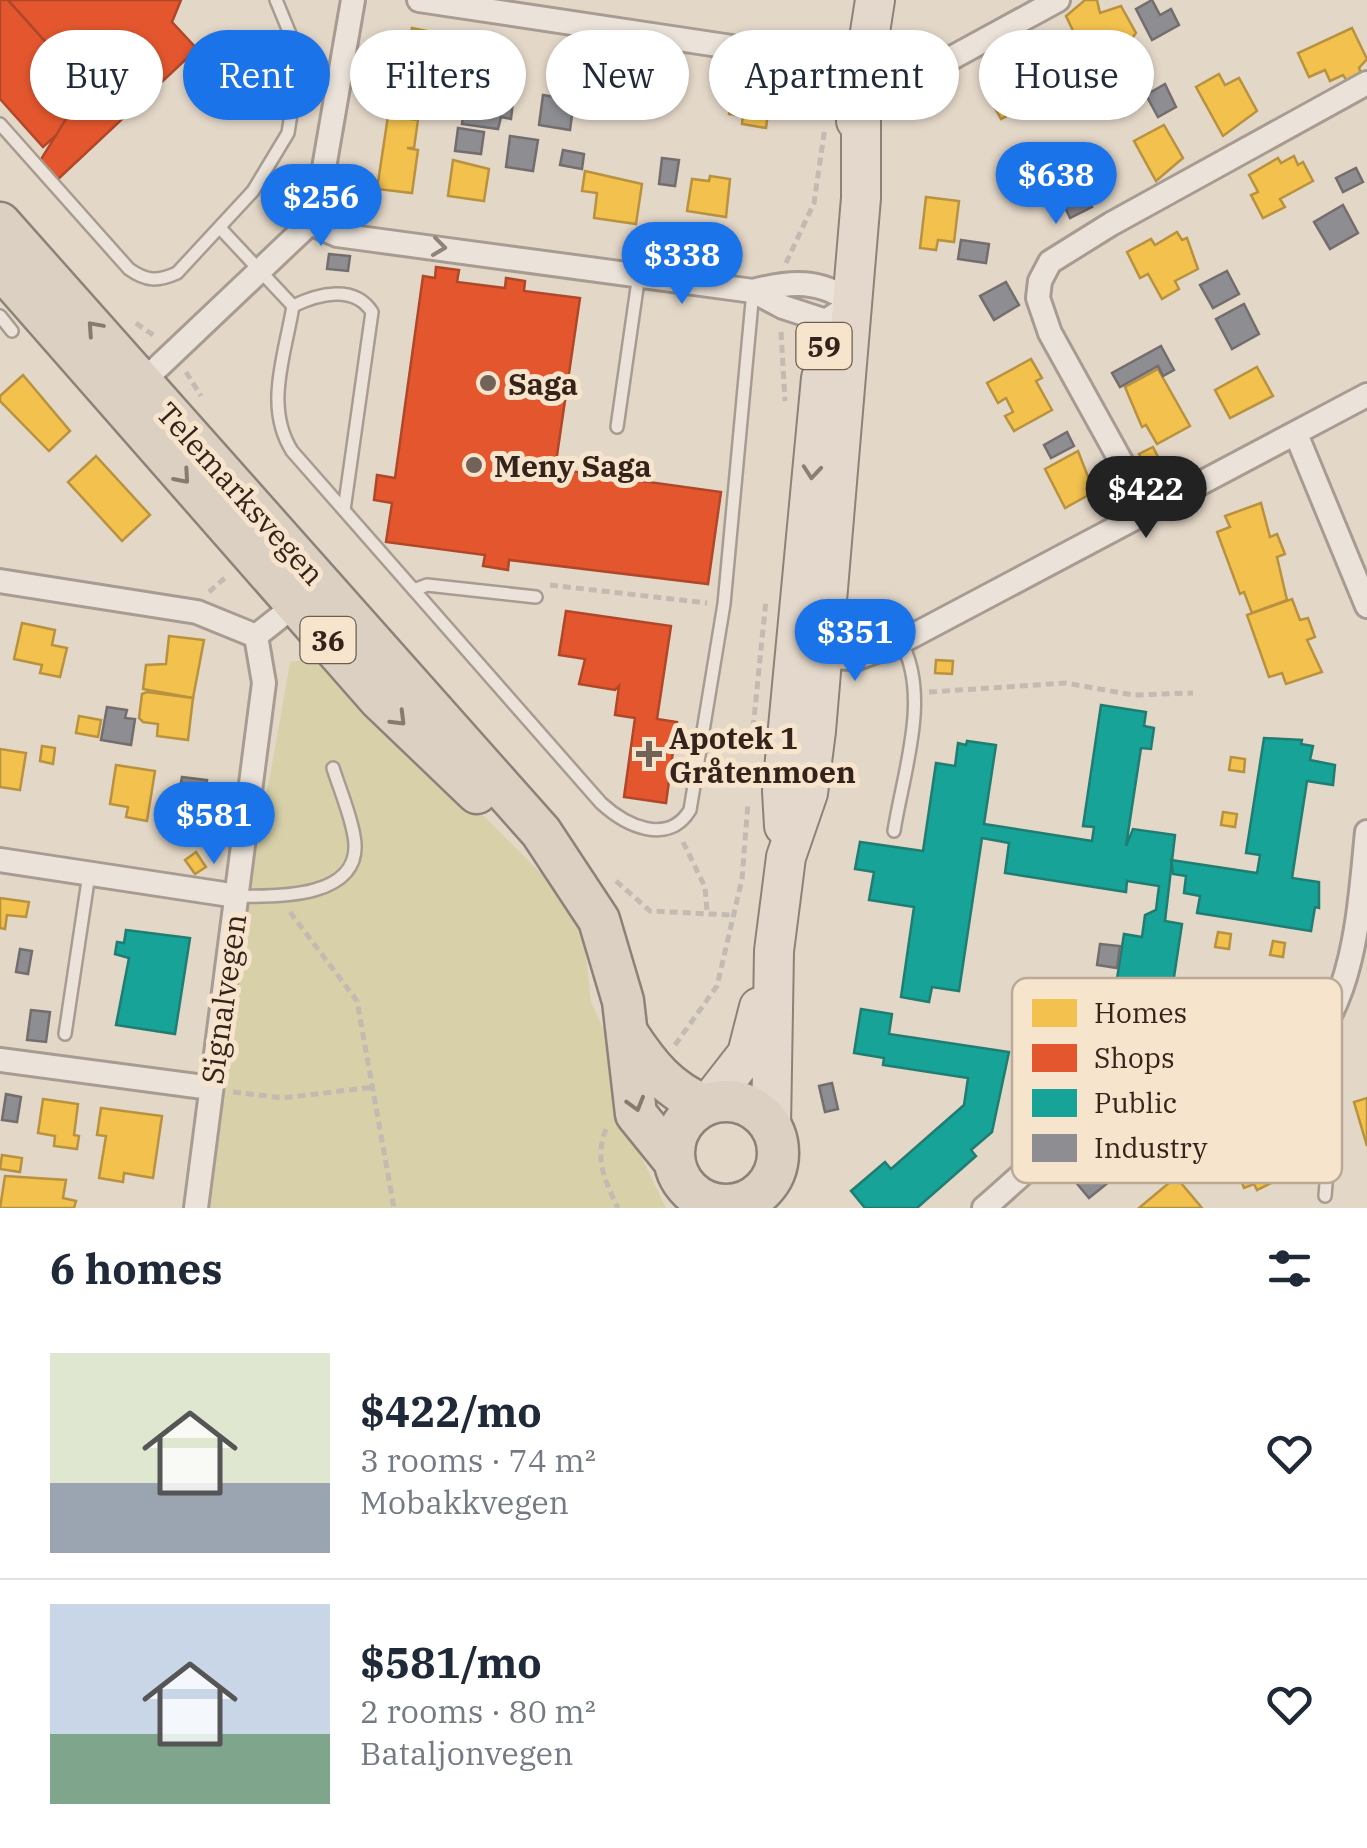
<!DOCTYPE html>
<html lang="en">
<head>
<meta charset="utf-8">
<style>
  body { margin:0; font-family:"IBM Plex Serif",serif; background:#f6f6f7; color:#1f2937; height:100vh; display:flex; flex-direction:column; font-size:38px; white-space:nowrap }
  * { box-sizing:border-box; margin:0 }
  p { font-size:32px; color:#747a83 }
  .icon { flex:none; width:55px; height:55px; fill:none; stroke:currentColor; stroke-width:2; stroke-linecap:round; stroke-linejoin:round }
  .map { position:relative; height:1208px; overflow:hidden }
  .panel { display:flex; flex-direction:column; background:#fff; flex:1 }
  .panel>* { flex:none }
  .top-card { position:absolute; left:30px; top:30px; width:1308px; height:90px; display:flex; gap:20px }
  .price { position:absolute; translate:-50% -85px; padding:0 22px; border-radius:35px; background:#1a73e8; color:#fff; font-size:32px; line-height:65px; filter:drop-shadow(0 2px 5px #0008) }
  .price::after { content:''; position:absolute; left:50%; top:60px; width:30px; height:22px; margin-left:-15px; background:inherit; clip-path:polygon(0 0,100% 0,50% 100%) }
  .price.selected { background:#222; color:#fff }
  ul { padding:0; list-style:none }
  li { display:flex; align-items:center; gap:30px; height:250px; padding:0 50px }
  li+li { border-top:2px solid #e0e1e3 }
  li span { display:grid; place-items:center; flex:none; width:280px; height:200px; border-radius:0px; color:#555 }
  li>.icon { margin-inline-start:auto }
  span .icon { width:120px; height:120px; fill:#fffc; stroke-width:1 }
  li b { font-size:42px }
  h2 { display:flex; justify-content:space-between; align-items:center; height:120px; padding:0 50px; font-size:42px }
  .pill { padding:0 35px; border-radius:45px; background:#fff; box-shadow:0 2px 8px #0004; font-size:35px; line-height:90px }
  .pill.selected { background:#1a73e8; color:#fff }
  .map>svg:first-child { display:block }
</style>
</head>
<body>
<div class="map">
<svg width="1367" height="1208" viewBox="0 0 1367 1208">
  <rect width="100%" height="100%" fill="#e3d7c8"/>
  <path fill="#d7d0a9" d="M324 657 565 897 584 938 591 1002 609 1041 629 1131 666 1208H196C218 1025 260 844 290 662Z"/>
  <g fill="#f2c14e" stroke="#b9923f" stroke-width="2.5">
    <polygon points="1085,0 1097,0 1100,13 1121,6 1136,33 1130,41 1140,58 1129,64 1122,52 1093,67 1089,58 1081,62 1068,39 1075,35 1066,16"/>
    <polygon points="412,28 486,43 481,79 406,71"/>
    <polygon points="1352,28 1367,59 1359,68 1362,75 1347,81 1343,75 1330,81 1325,70 1309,77 1298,53"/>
    <polygon points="1024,49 1049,94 1001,119 988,95 1005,86 994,65"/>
    <polygon points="603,65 641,71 638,92 648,93 644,118 627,116 629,105 580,97 583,73 601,76"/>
    <polygon points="1219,74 1225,85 1239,78 1257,111 1223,136 1196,87"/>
    <polygon points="734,77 772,82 766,128 742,124 743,116 729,114"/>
    <polygon points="388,116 418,120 414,148 407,148 418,150 412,193 377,189"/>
    <polygon points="1164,125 1183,158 1156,181 1134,141"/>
    <polygon points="1294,156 1298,165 1303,162 1313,181 1280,199 1285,207 1263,218 1251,195 1258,192 1249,175 1278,158 1281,163"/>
    <polygon points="453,160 489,169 484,201 448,196"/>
    <polygon points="585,171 642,184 636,224 594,218 597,193 582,191"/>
    <polygon points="710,176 730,179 726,217 687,211 692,179 709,181"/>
    <polygon points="926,197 959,201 954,242 938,240 936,250 920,248"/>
    <polygon points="1177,232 1182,240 1187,238 1198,269 1175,281 1179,289 1162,299 1148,274 1140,278 1127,252 1151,239 1155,245"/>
    <polygon points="1031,359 1042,378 1036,381 1052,410 1014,431 1005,416 1013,412 1006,398 998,403 987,383"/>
    <polygon points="1257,367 1273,396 1230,418 1215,390"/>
    <polygon points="1158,369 1190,426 1157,444 1146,425 1142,427 1125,387"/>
    <polygon points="23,375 70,431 49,451 0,401 0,396"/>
    <polygon points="1153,447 1159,459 1145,466 1139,454"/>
    <polygon points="1078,451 1094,492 1065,508 1045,469"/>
    <polygon points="96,456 150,515 122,541 68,482"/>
    <polygon points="1261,503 1270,537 1277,534 1285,554 1277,557 1287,600 1252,613 1244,592 1240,594 1217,532 1230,527 1225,516"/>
    <polygon points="1292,599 1300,620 1308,618 1315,637 1307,640 1322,672 1286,684 1282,673 1269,677 1247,615"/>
    <polygon points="22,623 55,630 52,645 67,648 60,677 40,673 42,665 14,659"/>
    <polygon points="169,636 204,640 193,698 143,689 146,665 166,664"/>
    <polygon points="936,660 953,661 952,674 935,673"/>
    <polygon points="147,692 193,698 188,740 157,736 158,724 143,722 139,718 142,694"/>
    <polygon points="79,716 101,720 98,737 76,733"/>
    <polygon points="42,746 55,748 53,764 40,761"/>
    <polygon points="0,749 26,753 20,790 0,787"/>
    <polygon points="1231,757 1245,759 1244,772 1229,770"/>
    <polygon points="116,765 155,771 147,821 126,817 128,807 110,804"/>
    <polygon points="1223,812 1237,814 1235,827 1221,825"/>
    <polygon points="196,852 206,867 195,874 185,860"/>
    <polygon points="0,898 29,902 26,917 7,915 5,929 0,928"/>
    <polygon points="1218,932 1231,934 1229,949 1215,947"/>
    <polygon points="1273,941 1285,943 1283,957 1270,955"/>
    <polygon points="1367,1098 1367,1146 1354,1102"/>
    <polygon points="43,1099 78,1104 74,1135 79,1136 77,1149 54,1146 55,1136 38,1133"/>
    <polygon points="1253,1106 1261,1107 1267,1120 1261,1122 1283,1170 1273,1175 1275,1181 1257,1190 1254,1184 1244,1188 1217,1122"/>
    <polygon points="101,1108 162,1116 153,1178 124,1173 123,1182 99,1178 106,1136 97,1135"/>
    <polygon points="2,1155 22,1158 20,1172 0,1169"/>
    <polygon points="5,1176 66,1180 63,1198 76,1201 74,1208 0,1208"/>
    <polygon points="1176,1177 1202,1208 1139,1208"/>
  </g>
  <g fill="#e4572e" stroke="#b04728" stroke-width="2.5">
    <polygon points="0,0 8,0 97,99 43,147 0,99"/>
    <polygon points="8,0 181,0 172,22 197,49 55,182 38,164 86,87"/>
    <polygon points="436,267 459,270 457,282 505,288 506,278 525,281 524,291 580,298 555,469 721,492 708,584 509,560 508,570 483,566 485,555 386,542 392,503 374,500 377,475 395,478 423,276 435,278"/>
    <polygon points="566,611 671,626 657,719 677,722 666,803 624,797 635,718 615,715 619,686 615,690 579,684 585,659 559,655"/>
  </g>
  <g fill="#17a398" stroke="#207d72" stroke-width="2.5">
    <polygon points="1101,705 1146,712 1144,726 1154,728 1151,749 1141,748 1126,846 1133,829 1175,835 1165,921 1182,924 1160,1070 1132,1065 1133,1053 1106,1049 1124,934 1142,937 1145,915 1156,910 1159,886 1127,881 1126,892 1005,873 1009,843 982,838 959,991 932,987 929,1002 901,997 914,907 869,900 874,872 855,869 860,842 923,851 936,763 955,766 958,743 966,745 967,741 996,745 984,824 1092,841 1094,827 1083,826"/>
    <polygon points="1264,738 1302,740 1301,744 1313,746 1310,760 1335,765 1333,785 1307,781 1292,878 1319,882 1319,908 1315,907 1311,931 1197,913 1200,896 1184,893 1186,876 1173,874 1171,860 1257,873 1260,855 1246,853"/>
    <polygon points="126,930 190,938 175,1034 116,1025 129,958 115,954 117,942 124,943"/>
    <polygon points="861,1009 892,1014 889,1034 1009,1052 992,1132 971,1150 976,1156 917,1208 865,1208 851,1191 885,1162 891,1169 964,1105 968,1078 883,1065 884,1058 854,1053"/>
  </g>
  <g fill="#8d8d92" stroke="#736d6e" stroke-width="2.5">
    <polygon points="1152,0 1160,15 1171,9 1179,25 1152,40 1136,9"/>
    <polygon points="1056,78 1068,99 1056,105 1045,84"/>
    <polygon points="1165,84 1176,107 1158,117 1146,95"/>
    <polygon points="475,85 514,93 511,119 501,117 498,129 462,124 463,115 471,116"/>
    <polygon points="543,95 574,100 570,130 539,125"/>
    <polygon points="458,128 484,132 481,154 455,151"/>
    <polygon points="510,136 538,140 533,171 506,167"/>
    <polygon points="563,150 584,154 582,169 560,165"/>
    <polygon points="662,158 679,160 675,186 659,184"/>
    <polygon points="1356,168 1363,182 1343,192 1336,178"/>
    <polygon points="1084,192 1092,207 1070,218 1063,203"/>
    <polygon points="1343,205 1358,233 1330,249 1314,222"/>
    <polygon points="961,240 989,244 986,263 958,259"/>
    <polygon points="329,254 350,256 348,271 327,269"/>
    <polygon points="1227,271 1239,294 1213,308 1200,285"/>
    <polygon points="1006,282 1019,305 994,320 980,296"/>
    <polygon points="1244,304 1259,334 1232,349 1216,319"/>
    <polygon points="1161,346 1174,370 1163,376 1158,366 1120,387 1112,373"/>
    <polygon points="1067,432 1074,446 1051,458 1044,445"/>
    <polygon points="107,707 127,710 125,718 135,719 131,745 101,740"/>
    <polygon points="182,777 207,780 203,797 179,794"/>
    <polygon points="1100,944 1120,946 1117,968 1097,965"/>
    <polygon points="20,949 32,951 28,974 16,972"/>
    <polygon points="31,1010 50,1012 46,1042 27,1040"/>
    <polygon points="832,1083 838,1109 825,1112 819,1086"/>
    <polygon points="6,1094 21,1097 17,1122 2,1120"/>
    <polygon points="1099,1147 1120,1173 1089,1198 1068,1173"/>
  </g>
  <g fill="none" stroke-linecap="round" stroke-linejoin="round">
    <g stroke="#a89c92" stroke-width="16">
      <g id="service">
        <path d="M0 124 129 269C146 281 157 282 177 273L253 191 288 133 300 58 276 0"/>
        <polyline points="220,228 293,306"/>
        <path d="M293 306C285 355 264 407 292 451L601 803C626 826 668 846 690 810L724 604 753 291"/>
        <path d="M293 306C318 294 354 284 372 312L344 510"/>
        <polyline points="0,316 12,331"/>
        <polyline points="617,427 639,274"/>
        <polyline points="414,590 427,585 536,597"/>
        <path d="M894 831C903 773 931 696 901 642"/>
        <path d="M237 896C275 897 366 899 354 836 350 813 340 790 333 768"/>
        <polyline points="65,1034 89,874"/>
        <polyline points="1259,1081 1275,1109 1327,1171 1325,1196"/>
      </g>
    </g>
    <g stroke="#a89c92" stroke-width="28">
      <g id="minor">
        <polyline points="419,0 745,49"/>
        <polyline points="864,86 891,88 915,78 1058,0"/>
        <path d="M310 223 337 235 753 291 783 307 826 321 853 303C820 279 791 281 753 291"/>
        <polyline points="136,388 310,223 324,168 353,0"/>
        <polyline points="1296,434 1367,606"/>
        <polyline points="1148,510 1050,333 1038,298 1040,281 1050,262 1111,224 1367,83"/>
        <polyline points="0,581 197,612 256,636"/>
        <polyline points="813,657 858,658 901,642 1367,395"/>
        <polyline points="0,860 237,896"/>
        <polyline points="0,1060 211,1088"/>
        <polyline points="196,1208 264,683 256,636 304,598"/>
        <path d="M984 1208C1016 1181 1048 1147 1086 1127 1138 1101 1201 1101 1256 1082 1355 1048 1358 918 1367 832"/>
      </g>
    </g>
    <g stroke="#8d8279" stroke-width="42">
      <g id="primary">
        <polyline points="856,121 875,0"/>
        <polyline points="784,826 782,791 821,378"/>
        <polyline points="708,1104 747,1054 759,1007"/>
        <polyline points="771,1127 774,951 786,857 808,793 816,731 861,198 861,98"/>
      </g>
    </g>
    <g stroke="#8d8279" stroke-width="45">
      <g id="trunk">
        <polyline points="0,223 541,832 599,920 623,1001 636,1114 674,1161"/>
        <polyline points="0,267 379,699 477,793"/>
        <path d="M628 1034C649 1066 668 1090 704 1105"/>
        <circle cx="726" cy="1153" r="52"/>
      </g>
    </g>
    <g stroke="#c3bab1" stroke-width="5" stroke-dasharray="8 5" stroke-linecap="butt">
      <polyline points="767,52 834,62"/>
      <polyline points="786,263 814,203 825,127"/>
      <polyline points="136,323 156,337"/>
      <polyline points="781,332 785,401"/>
      <polyline points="186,372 201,396"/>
      <polyline points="550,585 707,603"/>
      <polyline points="209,592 227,576"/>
      <polyline points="857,606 872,620 885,622"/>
      <polyline points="929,692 1066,683 1133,695 1193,693"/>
      <polyline points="753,728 766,600"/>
      <polyline points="683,842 705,887 707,911"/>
      <polyline points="616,881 650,911 731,915"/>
      <polyline points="290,912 357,1001 394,1208"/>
      <polyline points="675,1045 717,986 742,879 748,803"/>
      <polyline points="233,1092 283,1098 374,1087"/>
      <path d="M606 1129C594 1158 605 1181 618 1208"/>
    </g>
    <use href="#service" stroke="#ebe3da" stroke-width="11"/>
    <use href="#minor" stroke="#ebe3da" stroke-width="22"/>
    <use href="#primary" stroke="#e3d8cb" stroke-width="38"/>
    <use href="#trunk" stroke="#dcd0c2" stroke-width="40"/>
  </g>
  <defs><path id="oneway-chevron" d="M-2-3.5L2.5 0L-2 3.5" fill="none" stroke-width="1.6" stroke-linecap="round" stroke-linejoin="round" transform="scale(2.5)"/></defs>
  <use stroke="#90837a" href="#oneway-chevron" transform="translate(439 247) rotate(7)"/>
  <g stroke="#887a6e">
    <use href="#oneway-chevron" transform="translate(94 328) rotate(-132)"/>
    <use href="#oneway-chevron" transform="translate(183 477) rotate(49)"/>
    <use href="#oneway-chevron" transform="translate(399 719) rotate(45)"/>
    <use href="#oneway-chevron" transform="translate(636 1104) rotate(74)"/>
  </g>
  <use stroke="#8c7e73" href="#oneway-chevron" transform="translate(812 472) rotate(95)"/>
  <g fill="#726258" stroke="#f6e4cc" stroke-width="4">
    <circle cx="488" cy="383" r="10"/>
    <circle cx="474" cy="465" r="10"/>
    <path d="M644 739h10v10h10v10h-10v10h-10v-10h-10v-10h10z"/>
  </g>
  <g text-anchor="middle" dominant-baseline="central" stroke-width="10" stroke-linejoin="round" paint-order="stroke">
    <g fill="#f6e4cc" stroke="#6f5d50" stroke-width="2.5">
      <rect x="796.5" y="323" width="55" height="46" rx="8"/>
      <rect x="300.5" y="617" width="55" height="46" rx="8"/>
    </g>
    <g font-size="28" font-weight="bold" fill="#35231b">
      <text x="824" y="346">59</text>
      <text x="328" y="640">36</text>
    </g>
    <g font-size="30" font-weight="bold" fill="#35231b" stroke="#f6e4cc" text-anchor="start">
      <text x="508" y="383">Saga</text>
      <text x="494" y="465">Meny Saga</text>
      <text x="669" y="737">Apotek 1<tspan x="669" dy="34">Gråtenmoen</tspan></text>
    </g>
    <g font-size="30" fill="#35231b" stroke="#f6e4cc">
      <text transform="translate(241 493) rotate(48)">Telemarksvegen</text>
      <text transform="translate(223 999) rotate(-82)">Signalvegen</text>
    </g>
  </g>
  <rect x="1012" y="978" width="330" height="205" rx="15" fill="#f6e4cc" stroke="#bcaa97" stroke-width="2.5"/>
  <rect x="1032" y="999" width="45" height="28" fill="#f2c14e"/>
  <rect x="1032" y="1044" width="45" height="28" fill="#e4572e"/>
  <rect x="1032" y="1089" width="45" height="28" fill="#17a398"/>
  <rect x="1032" y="1134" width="45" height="28" fill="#8d8d92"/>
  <g font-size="28" fill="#35231b">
    <text x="1094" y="1023">Homes</text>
    <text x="1094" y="1068">Shops</text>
    <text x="1094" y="1113">Public</text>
    <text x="1094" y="1158">Industry</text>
  </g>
</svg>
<b class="price" style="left:1056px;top:227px">$638</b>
<b class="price" style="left:321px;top:249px">$256</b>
<b class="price" style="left:682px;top:307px">$338</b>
<b class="price selected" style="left:1146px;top:541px">$422</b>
<b class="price" style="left:855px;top:684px">$351</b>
<b class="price" style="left:214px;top:867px">$581</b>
<div class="top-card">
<a class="pill">Buy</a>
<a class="pill selected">Rent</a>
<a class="pill">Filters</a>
<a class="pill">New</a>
<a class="pill">Apartment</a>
<a class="pill">House</a>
</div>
</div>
<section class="panel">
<h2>6 homes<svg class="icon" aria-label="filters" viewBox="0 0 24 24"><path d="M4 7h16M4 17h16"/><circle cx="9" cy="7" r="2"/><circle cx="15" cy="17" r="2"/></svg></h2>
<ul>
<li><span style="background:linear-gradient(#dfe7d0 65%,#9aa5b1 0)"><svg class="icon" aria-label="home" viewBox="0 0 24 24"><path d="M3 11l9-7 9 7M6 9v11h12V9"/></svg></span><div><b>$422/mo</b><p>3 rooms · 74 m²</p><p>Mobakkvegen</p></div><svg class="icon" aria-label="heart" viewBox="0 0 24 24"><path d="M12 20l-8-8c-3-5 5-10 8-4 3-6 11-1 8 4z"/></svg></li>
<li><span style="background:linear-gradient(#c9d6e8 65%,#7fa58c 0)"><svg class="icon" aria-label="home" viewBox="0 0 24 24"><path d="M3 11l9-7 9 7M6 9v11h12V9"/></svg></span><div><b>$581/mo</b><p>2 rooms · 80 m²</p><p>Bataljonvegen</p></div><svg class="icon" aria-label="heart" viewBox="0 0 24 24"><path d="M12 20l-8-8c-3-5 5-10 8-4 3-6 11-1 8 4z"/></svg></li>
</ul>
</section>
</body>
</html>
